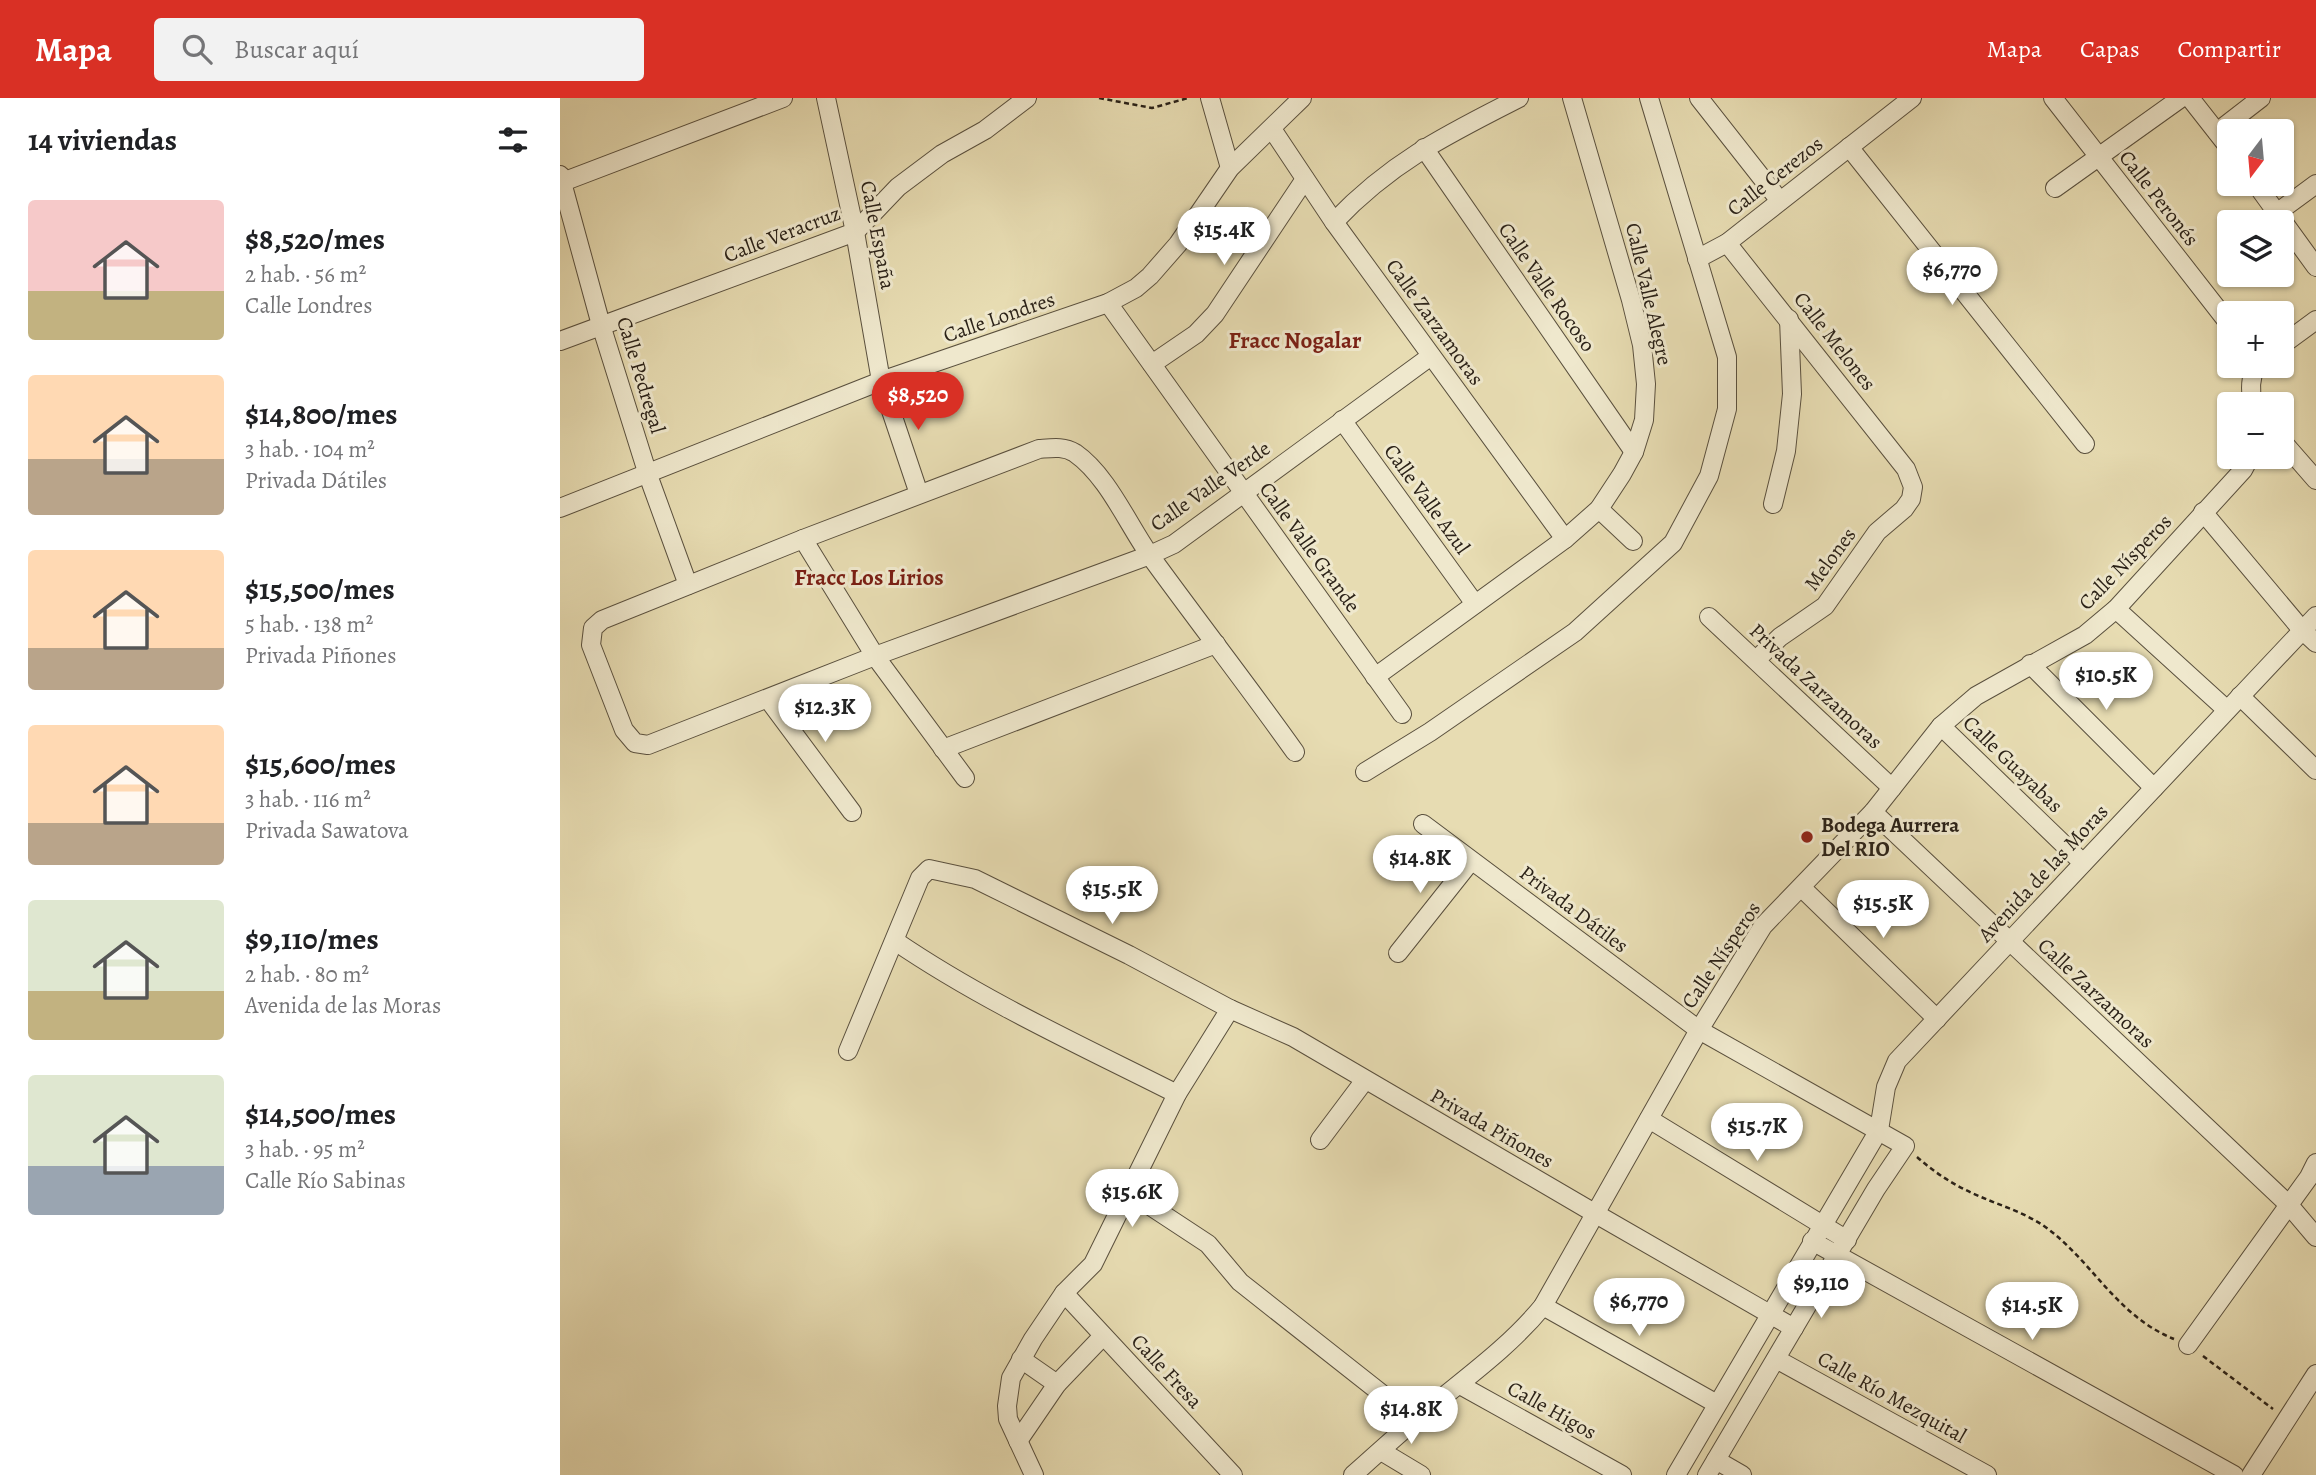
<!DOCTYPE html>
<html lang="es">
<head>
<meta charset="utf-8">
<style>
  body { margin:0; font-family:Alegreya,serif; background:#f2f2f2; color:#202124; height:100vh; display:flex; flex-direction:column; font-size:26px; white-space:nowrap }
  * { box-sizing:border-box; margin:0 }
  p { font-size:23px; color:#757577 }
  .icon { flex:none; width:38px; height:38px; fill:none; stroke:currentColor; stroke-width:2; stroke-linecap:round; stroke-linejoin:round }
  .map { position:relative; flex:1; overflow:hidden }
  .panel { display:flex; flex-direction:column; background:#fff; width:560px }
  .panel>* { flex:none }
  .needle { width:46px; rotate:196deg }
  .buttons { position:absolute; left:1657px; top:21px; display:grid; gap:14px }
  .buttons a { display:grid; place-items:center; width:77px; height:77px; border-radius:7px; background:#fff; box-shadow:0 2px 5px #0004; font-size:35px }
  .price { position:absolute; translate:-50% -60px; padding:0 16px; border-radius:24px; background:#fff; color:#222; font-size:23px; line-height:46px; filter:drop-shadow(0 2px 4px #0008) }
  .price::after { content:''; position:absolute; left:50%; top:42px; width:21px; height:16px; margin-left:-10px; background:inherit; clip-path:polygon(0 0,100% 0,50% 100%) }
  .price.active { background:#d93025; color:#fff }
  ul { padding:0; list-style:none }
  li { display:flex; align-items:center; gap:21px; height:175px; padding:0 28px }
  li span { display:grid; place-items:center; flex:none; width:196px; height:140px; border-radius:7px; color:#555 }
  li>.icon { margin-inline-start:auto }
  span .icon { width:84px; height:84px; fill:#fffc; stroke-width:1 }
  li b { font-size:30px }
  h2 { display:flex; justify-content:space-between; align-items:center; height:84px; padding:0 28px; font-size:30px }
  header { display:flex; align-items:center; gap:42px; box-sizing:border-box; height:98px; padding:0 35px; background:#d93025; color:#fff }
  header strong { font-size:33px }
  nav { display:flex; gap:38px; margin-inline-start:auto; font-size:24px }
  .search { width:490px; height:63px; background:#f2f2f2; display:flex; align-items:center; gap:18px; box-sizing:border-box; padding:0 24px; border-radius:7px; color:#757577; font-size:26px }
  main { display:flex; flex:1; min-height:0 }
  .map>svg:first-child { display:block }
</style>
</head>
<body>
<header>
<strong>Mapa</strong>
<div class="search"><svg class="icon" aria-label="search" viewBox="0 0 24 24"><circle cx="10" cy="10" r="6"/><path d="M15 15l6 6"/></svg>Buscar aquí</div>
<nav><a>Mapa</a><a>Capas</a><a>Compartir</a></nav>
</header>
<main>
<section class="panel">
<h2>14 viviendas<svg class="icon" aria-label="filters" viewBox="0 0 24 24"><path d="M4 7h16M4 17h16"/><circle cx="9" cy="7" r="2"/><circle cx="15" cy="17" r="2"/></svg></h2>
<ul>
<li><span style="background:linear-gradient(#f6c9c9 65%,#c2b280 0)"><svg class="icon" aria-label="home" viewBox="0 0 24 24"><path d="M3 11l9-7 9 7M6 9v11h12V9"/></svg></span><div><b>$8,520/mes</b><p>2 hab. · 56 m²</p><p>Calle Londres</p></div></li>
<li><span style="background:linear-gradient(#ffd9b3 60%,#b9a48a 0)"><svg class="icon" aria-label="home" viewBox="0 0 24 24"><path d="M3 11l9-7 9 7M6 9v11h12V9"/></svg></span><div><b>$14,800/mes</b><p>3 hab. · 104 m²</p><p>Privada Dátiles</p></div></li>
<li><span style="background:linear-gradient(#ffd9b3 70%,#b9a48a 0)"><svg class="icon" aria-label="home" viewBox="0 0 24 24"><path d="M3 11l9-7 9 7M6 9v11h12V9"/></svg></span><div><b>$15,500/mes</b><p>5 hab. · 138 m²</p><p>Privada Piñones</p></div></li>
<li><span style="background:linear-gradient(#ffd9b3 70%,#b9a48a 0)"><svg class="icon" aria-label="home" viewBox="0 0 24 24"><path d="M3 11l9-7 9 7M6 9v11h12V9"/></svg></span><div><b>$15,600/mes</b><p>3 hab. · 116 m²</p><p>Privada Sawatova</p></div></li>
<li><span style="background:linear-gradient(#dfe7d0 65%,#c2b280 0)"><svg class="icon" aria-label="home" viewBox="0 0 24 24"><path d="M3 11l9-7 9 7M6 9v11h12V9"/></svg></span><div><b>$9,110/mes</b><p>2 hab. · 80 m²</p><p>Avenida de las Moras</p></div></li>
<li><span style="background:linear-gradient(#dfe7d0 65%,#9aa5b1 0)"><svg class="icon" aria-label="home" viewBox="0 0 24 24"><path d="M3 11l9-7 9 7M6 9v11h12V9"/></svg></span><div><b>$14,500/mes</b><p>3 hab. · 95 m²</p><p>Calle Río Sabinas</p></div></li>
</ul>
</section>
<div class="map">
<svg width="1756" height="1377" viewBox="0 0 1756 1377">
  <rect width="100%" height="100%" fill="#e7dcb2"/>
  <filter id="stains"><feTurbulence type="fractalNoise" baseFrequency=".00286" numOctaves="4"/><feColorMatrix values="0 0 0 0 .2 0 0 0 0 .09 0 0 0 0 .02 0 0 0 .5 -.17"/></filter>
  <radialGradient id="worn" r=".72"><stop offset=".6" stop-color="#630" stop-opacity="0"/><stop offset="1" stop-color="#630" stop-opacity=".3"/></radialGradient>
  <g fill="none" stroke-linecap="round" stroke-linejoin="round">
    <g stroke="#5a503e" stroke-width="20">
      <g id="street">
        <polyline points="266,0 295,134 321,283 359,396"/>
        <polyline points="650,0 670,70"/>
        <polyline points="1139,0 1220,103"/>
        <polyline points="1493,0 1670,227"/>
        <polyline points="1630,0 1670,51"/>
        <polyline points="712,31 774,124 1005,441"/>
        <polyline points="1657,34 1701,0"/>
        <polyline points="1289,49 1525,346"/>
        <polyline points="864,50 1074,354"/>
        <polyline points="0,77 41,227 88,377 128,487"/>
        <polyline points="0,85 223,0"/>
        <polyline points="1696,86 1756,169"/>
        <polyline points="1495,90 1621,0"/>
        <polyline points="1718,114 1756,86"/>
        <path d="M774 124C831 64 886 37 959 0"/>
        <polyline points="1167,145 1346,371 1353,389 1351,401 1344,411 1317,434 1265,508 1220,539 1196,562"/>
        <polyline points="1137,161 1167,145 1352,0"/>
        <polyline points="548,205 842,616"/>
        <polyline points="0,243 295,134 338,89 382,56 425,32 467,0"/>
        <polyline points="1722,247 1756,222"/>
        <polyline points="592,266 636,236 655,216 745,81"/>
        <path d="M1693 306C1690 293 1690 280 1696 268"/>
        <polyline points="782,322 915,506"/>
        <polyline points="1722,343 1756,382"/>
        <polyline points="1213,406 1226,353 1232,296 1229,221"/>
        <polyline points="0,410 321,283 548,205 576,190 590,178 618,146 670,70 742,0"/>
        <polyline points="1039,411 1073,443"/>
        <polyline points="1643,414 1742,532 1756,545"/>
        <polyline points="243,441 315,558 405,680"/>
        <polyline points="1556,511 1667,612"/>
        <polyline points="1149,519 1332,690"/>
        <polyline points="1470,566 1594,690"/>
        <polyline points="815,579 1005,441 1039,411 1062,376 1074,354 1084,322 1086,286 1082,247 1071,202 1012,0"/>
        <polyline points="1680,598 1756,672"/>
        <polyline points="208,601 292,714"/>
        <polyline points="1381,628 1523,765"/>
        <polyline points="383,651 656,546"/>
        <path d="M735 654C688 588 639 525 591 459 568 427 548 378 515 355 504 348 492 350 479 351L243 441 42 522 33 530 31 547 64 632 75 645 88 647 315 558 590 457 614 446 871 258"/>
        <polyline points="805,674 870,634 1015,534 1113,445 1149,378 1167,311 1167,259 1089,0"/>
        <polyline points="1313,714 1729,1107 1756,1139"/>
        <polyline points="863,726 1139,932 1345,1048 1316,1091 1147,1377"/>
        <polyline points="1242,790 1377,921"/>
        <path d="M335 843C423 903 522 948 617 996"/>
        <polyline points="838,855 911,763"/>
        <polyline points="288,953 360,780 369,771 415,781 569,857 670,911 733,939 1036,1116 1234,1230"/>
        <polyline points="1089,1021 1287,1142"/>
        <polyline points="760,1042 805,982"/>
        <polyline points="569,1094 648,1146 680,1184 855,1322"/>
        <polyline points="1252,1143 1674,1377"/>
        <polyline points="504,1195 673,1377"/>
        <polyline points="983,1208 1157,1306"/>
        <polyline points="1628,1247 1749,1079 1756,1065"/>
        <polyline points="461,1261 497,1286"/>
        <polyline points="1216,1261 1427,1377"/>
        <polyline points="900,1287 1062,1377"/>
        <polyline points="458,1343 497,1286 543,1238"/>
        <polyline points="821,1353 861,1377"/>
        <polyline points="1156,1362 1182,1377"/>
        <polyline points="474,1377 448,1321 447,1308 451,1280 473,1241 504,1195 533,1166 617,996 670,911"/>
        <path d="M793 1377C813 1359 833 1341 854 1323 898 1285 946 1253 983 1208L1139 932 1203 828 1313 714 1381 628 1416 598 1525 537 1556 511 1683 372 1690 359"/>
        <polyline points="1116,1377 1319,1032 1326,989 1337,963 1756,518"/>
        <polyline points="1691,1377 1756,1276"/>
      </g>
    </g>
    <g stroke="#2b2218" stroke-width="2.5" stroke-dasharray="5 3.5" stroke-linecap="butt">
      <polyline points="539,0 592,10 628,0"/>
      <path d="M1357 1059C1376 1076 1397 1089 1421 1099 1442 1108 1465 1115 1484 1128 1533 1163 1555 1217 1614 1241"/>
      <polyline points="1643,1258 1713,1311"/>
    </g>
    <use href="#street" stroke="#efe8cd" stroke-width="18"/>
  </g>
  <circle fill="#8f2418" stroke="#efe8cd" stroke-width="2.5" cx="1247" cy="739" r="7"/>
  <g text-anchor="middle" dominant-baseline="central" stroke-width="6" stroke-linejoin="round" paint-order="stroke">
    <g font-size="21" fill="#2b2218" stroke="#efe8cd">
      <text transform="translate(1215 78) rotate(-38)">Calle Cerezos</text>
      <text transform="translate(1599 100) rotate(52)">Calle Peronés</text>
      <text transform="translate(222 136) rotate(-21)">Calle Veracruz</text>
      <text transform="translate(318 137) rotate(79)">Calle España</text>
      <text transform="translate(987 189) rotate(55)">Calle Valle Rocoso</text>
      <text transform="translate(1089 196) rotate(77)">Calle Valle Alegre</text>
      <text transform="translate(439 219) rotate(-19)">Calle Londres</text>
      <text transform="translate(875 224) rotate(54)">Calle Zarzamoras</text>
      <text transform="translate(1275 243) rotate(52)">Calle Melones</text>
      <text transform="translate(81 277) rotate(73)">Calle Pedregal</text>
      <text transform="translate(650 388) rotate(-35)">Calle Valle Verde</text>
      <text transform="translate(867 401) rotate(54)">Calle Valle Azul</text>
      <text transform="translate(750 449) rotate(54)">Calle Valle Grande</text>
      <text transform="translate(1270 461) rotate(-54)">Melones</text>
      <text transform="translate(1565 464) rotate(-46)">Calle Nísperos</text>
      <text transform="translate(1256 588) rotate(43)">Privada Zarzamoras</text>
      <text transform="translate(1453 666) rotate(44)">Calle Guayabas</text>
      <text transform="translate(1483 775) rotate(-47)">Avenida de las Moras</text>
      <text transform="translate(1014 811) rotate(37)">Privada Dátiles</text>
      <text transform="translate(1161 857) rotate(-56)">Calle Nísperos</text>
      <text transform="translate(1536 895) rotate(43)">Calle Zarzamoras</text>
      <text transform="translate(932 1030) rotate(30)">Privada Piñones</text>
      <text transform="translate(607 1273) rotate(47)">Calle Fresa</text>
      <text transform="translate(1332 1299) rotate(29)">Calle Río Mezquital</text>
      <text transform="translate(992 1312) rotate(29)">Calle Higos</text>
    </g>
    <g font-size="21" font-weight="bold" fill="#2b2218" stroke="#efe8cd" text-anchor="start">
      <text x="1261" y="727">Bodega Aurrera<tspan x="1261" dy="24">Del RIO</tspan></text>
    </g>
    <g font-size="23" font-weight="bold" fill="#7a1f14" stroke="#efe8cd">
      <text x="735" y="242">Fracc Nogalar</text>
      <text x="309" y="479">Fracc Los Lirios</text>
    </g>
  </g>
  <rect width="100%" height="100%" filter="url(#stains)"/>
  <rect width="100%" height="100%" fill="url(#worn)"/>
</svg>
<div class="buttons">
<a><svg class="needle" viewBox="-14 -14 28 28"><path d="M0-13l5 13h-10z" fill="#e53935"/><path d="M0 13l5-13h-10z" fill="#757577"/></svg></a>
<a><svg class="icon" aria-label="layers" viewBox="0 0 24 24"><path d="M12 4l9 5-9 5-9-5zM3 14l9 5 9-5"/></svg></a>
<a>+</a>
<a>−</a>
</div>
<b class="price" style="left:664px;top:169px">$15.4K</b>
<b class="price" style="left:1392px;top:209px">$6,770</b>
<b class="price active" style="left:358px;top:334px">$8,520</b>
<b class="price" style="left:1546px;top:614px">$10.5K</b>
<b class="price" style="left:265px;top:646px">$12.3K</b>
<b class="price" style="left:860px;top:797px">$14.8K</b>
<b class="price" style="left:552px;top:828px">$15.5K</b>
<b class="price" style="left:1323px;top:842px">$15.5K</b>
<b class="price" style="left:1197px;top:1065px">$15.7K</b>
<b class="price" style="left:572px;top:1131px">$15.6K</b>
<b class="price" style="left:1261px;top:1222px">$9,110</b>
<b class="price" style="left:1079px;top:1240px">$6,770</b>
<b class="price" style="left:1472px;top:1244px">$14.5K</b>
<b class="price" style="left:851px;top:1348px">$14.8K</b>
</div>
</main>
</body>
</html>
